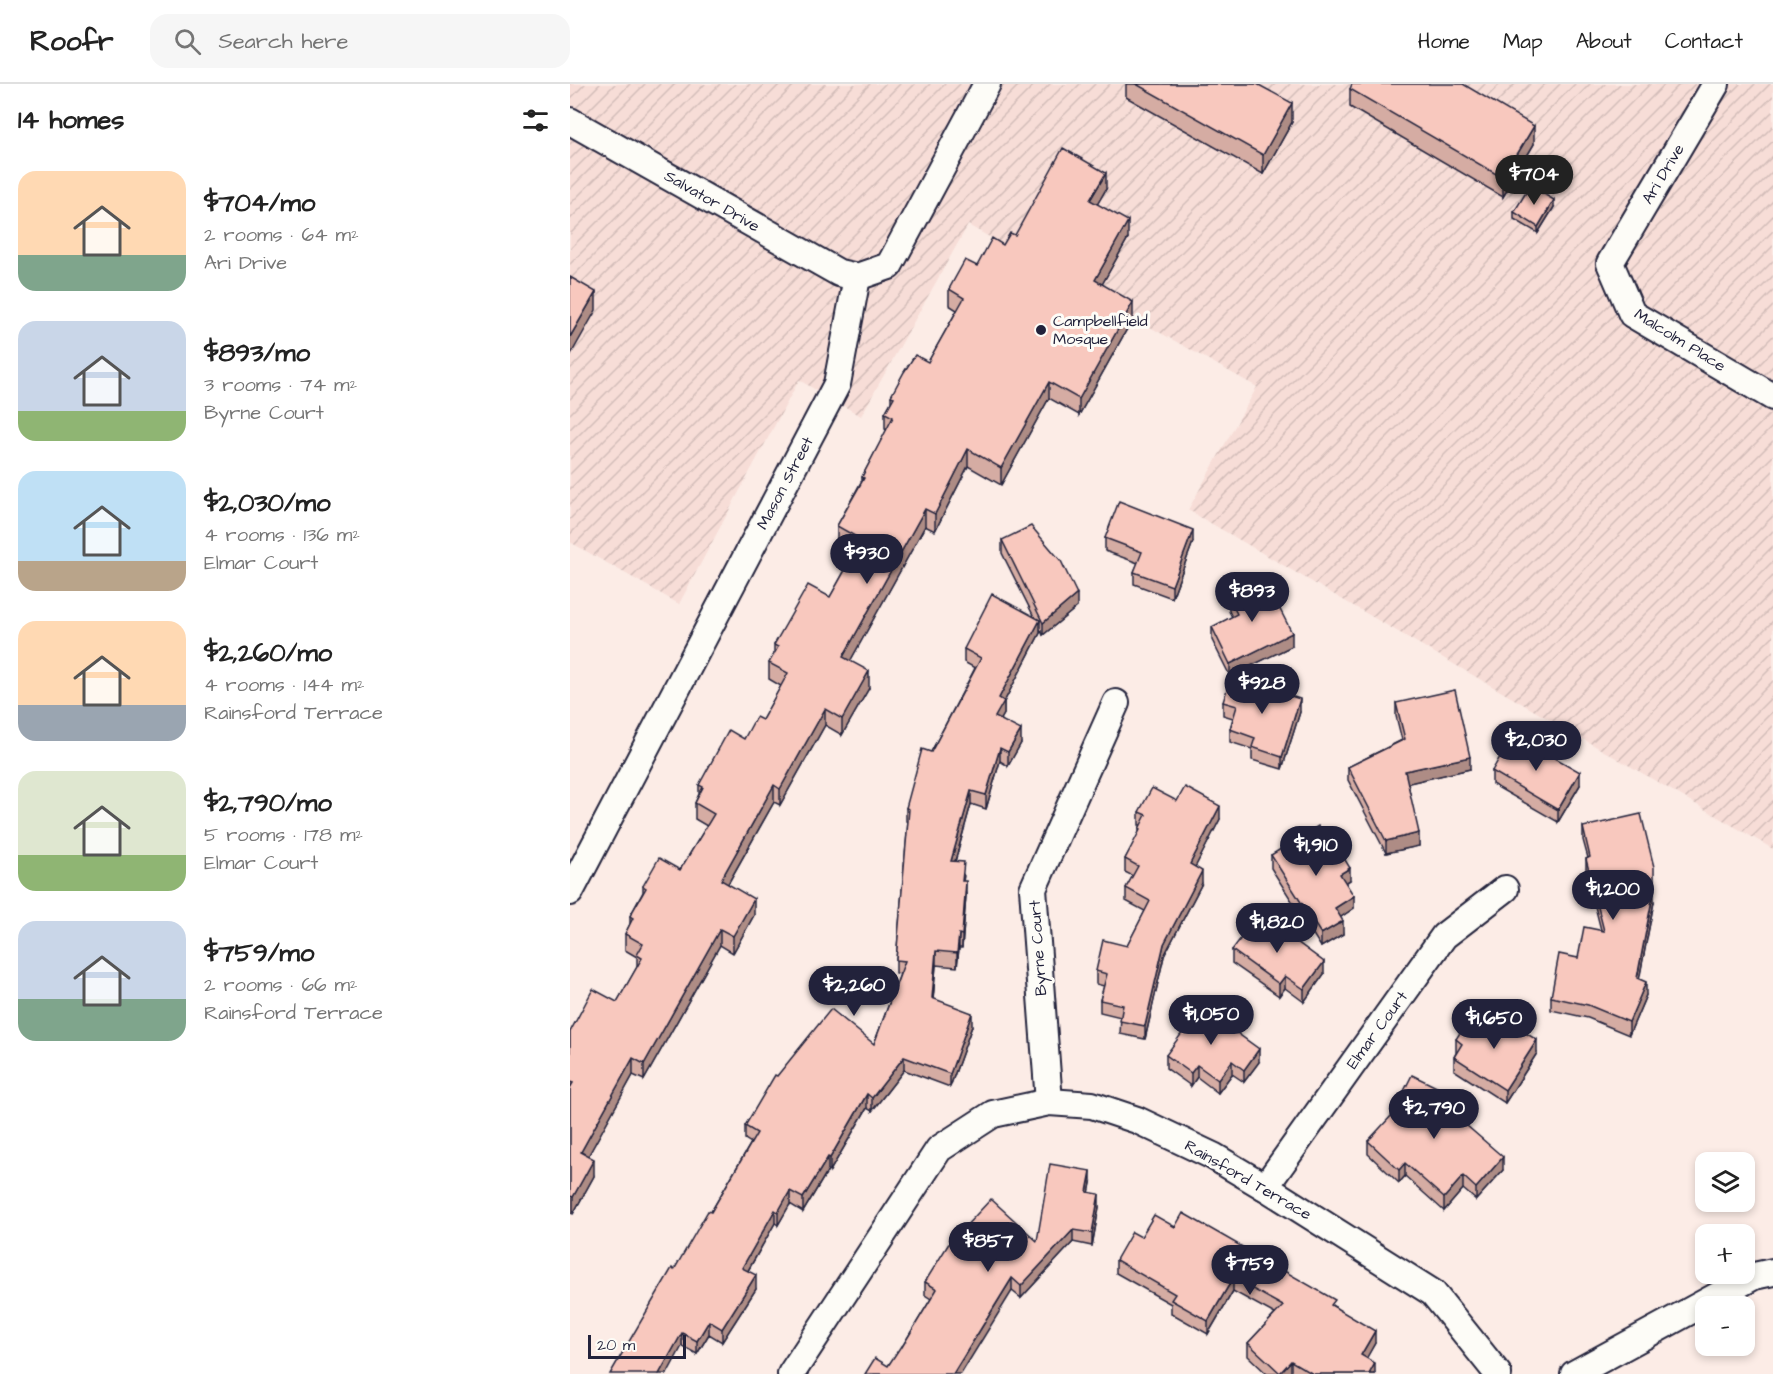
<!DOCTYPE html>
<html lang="en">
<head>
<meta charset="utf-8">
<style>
  body { margin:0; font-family:"Architects Daughter",sans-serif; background:#f6f6f6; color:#222; height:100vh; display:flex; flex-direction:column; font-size:22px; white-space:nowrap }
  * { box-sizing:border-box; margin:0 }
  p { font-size:20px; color:#767676 }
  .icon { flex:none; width:33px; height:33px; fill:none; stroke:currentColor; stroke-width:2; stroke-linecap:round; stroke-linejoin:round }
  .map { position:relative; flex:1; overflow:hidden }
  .sheet { display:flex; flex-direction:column; background:#fff; width:570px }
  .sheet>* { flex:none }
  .controls { position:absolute; left:1125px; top:1068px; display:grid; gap:12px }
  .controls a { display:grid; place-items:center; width:60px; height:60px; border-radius:12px; background:#fff; box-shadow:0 3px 9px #0003; font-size:30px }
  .scale { position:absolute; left:18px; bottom:15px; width:98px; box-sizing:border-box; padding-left:6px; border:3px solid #22223b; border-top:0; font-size:16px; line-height:21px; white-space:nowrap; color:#22223b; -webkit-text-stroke:4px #fdfcf7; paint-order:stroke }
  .price { position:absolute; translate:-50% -51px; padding:0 14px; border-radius:21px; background:#22223b; color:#fff; font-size:20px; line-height:39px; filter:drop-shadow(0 2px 3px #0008) }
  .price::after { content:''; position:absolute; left:50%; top:36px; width:18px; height:14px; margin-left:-9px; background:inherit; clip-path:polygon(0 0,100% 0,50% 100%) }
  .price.current { background:#222; color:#fff }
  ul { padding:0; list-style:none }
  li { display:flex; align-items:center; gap:18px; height:150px; padding:0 18px }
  li span { display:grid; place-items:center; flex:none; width:168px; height:120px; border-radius:18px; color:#555 }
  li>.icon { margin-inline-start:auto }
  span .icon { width:72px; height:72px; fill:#fffc; stroke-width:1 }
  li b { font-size:26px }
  h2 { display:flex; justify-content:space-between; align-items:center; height:72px; padding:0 18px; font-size:26px }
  header { display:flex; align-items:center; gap:36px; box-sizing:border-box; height:84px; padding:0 30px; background:#fff; border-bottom:2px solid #e0e0e0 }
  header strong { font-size:28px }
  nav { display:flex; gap:33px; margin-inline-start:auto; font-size:21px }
  .search { width:420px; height:54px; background:#f6f6f6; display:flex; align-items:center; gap:15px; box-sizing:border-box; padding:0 21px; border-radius:18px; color:#767676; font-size:22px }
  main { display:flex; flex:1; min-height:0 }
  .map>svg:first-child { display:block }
</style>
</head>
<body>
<header>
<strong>Roofr</strong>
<div class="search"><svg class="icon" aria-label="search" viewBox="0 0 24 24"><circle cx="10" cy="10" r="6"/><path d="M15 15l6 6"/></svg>Search here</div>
<nav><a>Home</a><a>Map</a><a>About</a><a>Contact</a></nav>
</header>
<main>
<section class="sheet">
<h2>14 homes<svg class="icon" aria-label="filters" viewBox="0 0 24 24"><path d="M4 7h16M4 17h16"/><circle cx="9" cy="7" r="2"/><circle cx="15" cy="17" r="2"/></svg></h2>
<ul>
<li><span style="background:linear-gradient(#ffd9b3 70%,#7fa58c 0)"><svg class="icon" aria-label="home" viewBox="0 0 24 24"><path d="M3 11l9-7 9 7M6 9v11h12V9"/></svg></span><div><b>$704/mo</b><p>2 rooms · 64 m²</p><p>Ari Drive</p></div></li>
<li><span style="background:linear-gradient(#c9d6e8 75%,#8fb573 0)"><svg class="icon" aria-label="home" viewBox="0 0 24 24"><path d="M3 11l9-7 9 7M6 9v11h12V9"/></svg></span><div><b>$893/mo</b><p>3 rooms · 74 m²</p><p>Byrne Court</p></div></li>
<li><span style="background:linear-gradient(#bfe0f5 75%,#b9a48a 0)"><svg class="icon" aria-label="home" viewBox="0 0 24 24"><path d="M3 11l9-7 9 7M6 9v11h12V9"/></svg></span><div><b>$2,030/mo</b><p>4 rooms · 136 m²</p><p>Elmar Court</p></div></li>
<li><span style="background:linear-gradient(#ffd9b3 70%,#9aa5b1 0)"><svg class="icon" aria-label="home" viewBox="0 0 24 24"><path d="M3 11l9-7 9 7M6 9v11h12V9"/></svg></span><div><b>$2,260/mo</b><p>4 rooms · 144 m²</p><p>Rainsford Terrace</p></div></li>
<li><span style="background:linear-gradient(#dfe7d0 70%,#8fb573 0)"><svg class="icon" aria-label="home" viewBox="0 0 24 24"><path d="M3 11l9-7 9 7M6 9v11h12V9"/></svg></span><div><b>$2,790/mo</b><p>5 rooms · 178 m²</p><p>Elmar Court</p></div></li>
<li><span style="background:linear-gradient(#c9d6e8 65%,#7fa58c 0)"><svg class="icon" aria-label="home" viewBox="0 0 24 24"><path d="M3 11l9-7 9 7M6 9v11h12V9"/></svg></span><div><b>$759/mo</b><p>2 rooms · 66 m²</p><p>Rainsford Terrace</p></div></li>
</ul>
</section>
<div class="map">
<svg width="1203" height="1290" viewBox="0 0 1203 1290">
  <defs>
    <pattern id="industrial-furrows" width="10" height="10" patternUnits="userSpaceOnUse" patternTransform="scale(1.5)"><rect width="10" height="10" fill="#f7ddd7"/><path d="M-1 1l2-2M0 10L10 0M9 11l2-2" fill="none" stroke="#d3bdb9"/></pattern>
  </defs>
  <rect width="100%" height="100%" fill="#fcece6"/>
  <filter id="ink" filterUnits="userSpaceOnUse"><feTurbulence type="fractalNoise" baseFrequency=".0167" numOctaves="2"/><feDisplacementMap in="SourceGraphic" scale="12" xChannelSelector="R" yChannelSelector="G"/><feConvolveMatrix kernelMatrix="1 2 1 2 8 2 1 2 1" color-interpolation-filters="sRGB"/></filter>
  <g filter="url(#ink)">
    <polygon fill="url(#industrial-furrows)" points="0,0 1203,0 1203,765 618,426 687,303 398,141 291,332 229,296 109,520 0,458"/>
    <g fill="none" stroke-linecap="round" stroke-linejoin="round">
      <g stroke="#22223b" stroke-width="30">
        <g id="minor">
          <polyline points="1146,0 1040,179 1062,230 1203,313"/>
          <polyline points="0,37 269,189 287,193 319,182 417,0"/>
          <polyline points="0,808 267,300 287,193"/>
          <polyline points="479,1018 463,805 546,619"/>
          <polyline points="695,1103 874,852 935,805"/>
          <polyline points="221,1290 369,1065 423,1030 479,1018 522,1021 567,1036 643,1072 695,1103 863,1209 928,1290"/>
          <polyline points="1004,1290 1184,1192 1203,1188"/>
        </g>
      </g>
      <use href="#minor" stroke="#fdfcf7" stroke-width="26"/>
    </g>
    <g fill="#d5aca3" stroke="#22223b" stroke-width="1.5">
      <polygon points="556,0 687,0 722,38 693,90 556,13"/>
      <polygon points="780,5 964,60 933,113 780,23"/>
      <polygon points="536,105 527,120 558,154 532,200 563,234 509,331 479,314 431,401 398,382 365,447 355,442 280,577 299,604 272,651 255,641 210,721 204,718 158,800 184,831 163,869 150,861 74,996 63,991 18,1072 24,1092 3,1130 0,1128 0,948 47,918 67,883 67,873 55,866 55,850 60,840 60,832 73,808 73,802 110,786 137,742 125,735 125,719 129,710 129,701 192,636 211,602 199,595 199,579 204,571 204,561 260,513 285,468 267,458 267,442 292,396 292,393 317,346 315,345 315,329 321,318 321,312 358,278 387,226 379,221 379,205 445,151"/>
      <polygon points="984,123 968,149 944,135 944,128"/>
      <polygon points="535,454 623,458 602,514 564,500 564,488 568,479 535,467"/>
      <polygon points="432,456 507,523 473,551 470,545 470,549 434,618 434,630 431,635 451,659 438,682 430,677 416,725 401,720 385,778 394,792 393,797 396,811 392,864 389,864 387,883 366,881 363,915 402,942 380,1003 334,986 302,1027 297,1024 260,1087 258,1086 233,1128 220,1120 208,1141 205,1139 178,1187 186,1205 152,1258 139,1250 127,1270 112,1262 104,1186 141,1128 181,1059 175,1055 175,1042 207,992 304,960 330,890 326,889 326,876 338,738 336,737 336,724 361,668 405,584 394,578 394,565 464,533 432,469"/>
      <polygon points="659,514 722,562 660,592 642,556 642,543 662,533 659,527"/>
      <polygon points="653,618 730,628 712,685 682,676 682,665 660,658 660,645 663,634 653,631"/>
      <polygon points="826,619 900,685 838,699 849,762 816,769 778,696 778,683 832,656 826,632"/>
      <polygon points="922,687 1010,701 988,738 922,700"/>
      <polygon points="607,717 650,735 625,783 632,799 594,872 575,955 550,950 551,933 530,928 530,916 534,902 526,900 526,887 557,862 575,827 556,817 556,804 563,792 555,788 555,775 569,750 569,745 571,741 569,741 569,728"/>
      <polygon points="1013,743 1084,818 1069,895 1076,911 1059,951 1018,934 981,926 981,913 1008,874 1031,846 1016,787 1016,775 1018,774 1013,756"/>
      <polygon points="701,771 780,796 776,799 784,824 770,833 773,850 751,863 701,784"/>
      <polygon points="662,866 754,890 734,918 715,904 709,912 662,879"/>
      <polygon points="924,949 967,969 935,1019 884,986 884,973 886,969 886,955"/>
      <polygon points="596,971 689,978 674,998 662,990 648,1009 627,993 621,1002 596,984"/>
      <polygon points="881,1022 879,1026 933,1086 906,1116 893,1105 874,1127 835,1092 829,1099 798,1070 798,1057"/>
      <polygon points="521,1099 519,1108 529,1123 522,1162 503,1158 451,1214 442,1207 318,1282 332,1263 361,1215 355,1211 355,1198 467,1157"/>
      <polygon points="605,1143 765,1223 805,1259 796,1274 805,1290 697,1290 678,1272 678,1259 705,1230 663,1207 638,1250 601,1229 601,1220 546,1189 546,1176 571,1153"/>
    </g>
    <g fill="#ae8c85" stroke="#22223b" stroke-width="1.5">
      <polygon points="722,19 722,38 693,90 693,71"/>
      <polygon points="964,42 964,60 933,113 933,94"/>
      <polygon points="536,89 536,105 520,133 520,116"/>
      <polygon points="984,116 984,123 968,149 968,143"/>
      <polygon points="558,137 558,154 525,213 525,196"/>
      <polygon points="26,208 26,226 0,272 0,253"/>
      <polygon points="563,218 563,234 509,331 509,315"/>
      <polygon points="479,298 479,314 431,401 431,384"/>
      <polygon points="398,365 398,382 365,447 365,430"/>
      <polygon points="355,425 355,442 273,590 273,573"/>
      <polygon points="623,446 623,458 602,514 602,502"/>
      <polygon points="507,510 507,523 473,551 473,539"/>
      <polygon points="470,536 470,549 434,618 434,630 425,646 425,633 429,614"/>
      <polygon points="722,549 722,562 660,592 660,580"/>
      <polygon points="299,587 299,604 272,651 272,635"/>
      <polygon points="730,615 730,628 712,685 712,673"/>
      <polygon points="255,625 255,641 210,721 210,705"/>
      <polygon points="451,646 451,659 438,682 438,668"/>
      <polygon points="430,664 430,677 416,725 416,711"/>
      <polygon points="900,673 900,685 835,700 835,687"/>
      <polygon points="1010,688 1010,701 988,738 988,726"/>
      <polygon points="204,701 204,718 151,812 151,796"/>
      <polygon points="401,707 401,720 381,791 381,777"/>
      <polygon points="650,722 650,735 620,793 620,780"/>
      <polygon points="849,749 849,762 816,769 816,757"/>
      <polygon points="780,784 780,796 770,802 770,790"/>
      <polygon points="632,787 632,799 594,872 575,955 575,942 594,860"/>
      <polygon points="396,797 396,811 392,864 392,851"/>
      <polygon points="1084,805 1084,818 1067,907 1067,894"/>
      <polygon points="784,812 784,824 765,837 765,824"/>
      <polygon points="184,815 184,831 163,869 163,852"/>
      <polygon points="773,837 773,850 751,863 751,850"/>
      <polygon points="150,845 150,861 74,996 74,980"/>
      <polygon points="389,850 389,864 387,883 387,869"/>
      <polygon points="366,867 366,881 362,928 362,914"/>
      <polygon points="754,878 754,890 734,918 734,905"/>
      <polygon points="715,892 715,904 709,912 709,900"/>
      <polygon points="1076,898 1076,911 1059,951 1059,938"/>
      <polygon points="402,929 402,942 380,1003 380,990"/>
      <polygon points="967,956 967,969 935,1019 935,1006"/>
      <polygon points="689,965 689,978 674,998 674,986"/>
      <polygon points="334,973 334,986 302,1027 302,1014"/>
      <polygon points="63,974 63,991 11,1085 11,1068"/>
      <polygon points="662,977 662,990 648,1009 648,996"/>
      <polygon points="627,981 627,993 621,1002 621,989"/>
      <polygon points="297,1010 297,1024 260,1087 260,1074"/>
      <polygon points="881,1010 881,1022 874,1035 874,1022"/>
      <polygon points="258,1073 258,1086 233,1128 233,1114"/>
      <polygon points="933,1073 933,1086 906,1116 906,1104"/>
      <polygon points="24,1075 24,1092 3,1130 3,1113"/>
      <polygon points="835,1079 835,1092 829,1099 829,1086"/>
      <polygon points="521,1087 521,1099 517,1121 517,1108"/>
      <polygon points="893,1092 893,1105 874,1127 874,1114"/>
      <polygon points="220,1107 220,1120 208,1141 208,1128"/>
      <polygon points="529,1110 529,1123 522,1162 522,1149"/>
      <polygon points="205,1126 205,1139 172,1197 172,1184"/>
      <polygon points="503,1146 503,1158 451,1214 451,1202"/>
      <polygon points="186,1191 186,1205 152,1258 152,1245"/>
      <polygon points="442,1194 442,1207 391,1290 383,1290"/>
      <polygon points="663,1194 663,1207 638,1250 638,1237"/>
      <polygon points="139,1237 139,1250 127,1270 127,1257"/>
      <polygon points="805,1247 805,1259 791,1284 791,1271"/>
      <polygon points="112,1249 112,1262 97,1290 89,1290"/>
      <polygon points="721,1277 721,1290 710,1290 710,1289"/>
      <polygon points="805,1279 805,1290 799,1290"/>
    </g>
    <g fill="#f8c8be" stroke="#22223b" stroke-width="1.5">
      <polygon points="566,0 687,0 722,19 693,71"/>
      <polygon points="782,0 893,0 964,42 933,94 780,5"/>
      <polygon points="493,64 536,89 520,116 558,137 525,196 563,218 509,315 479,298 431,384 398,365 365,430 355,425 273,573 299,587 272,635 255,625 210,705 204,701 151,796 184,815 163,852 150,845 74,980 63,974 11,1068 24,1075 3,1113 0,1112 0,1004 3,999 0,998 0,948 23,905 47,918 72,874 67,871 73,860 55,850 63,834 60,832 76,804 73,802 89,774 110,786 144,730 125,719 133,703 129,701 159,646 174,655 186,633 192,636 218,589 199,579 208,563 204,561 238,501 260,513 292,456 267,442 294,394 292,393 323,333 315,329 324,313 321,312 334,288 345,271 358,278 394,214 379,205 395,176 407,182 422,154 433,161 440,149 445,151"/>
      <polygon points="960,102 984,116 968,143 944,128"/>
      <polygon points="0,193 26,208 0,253"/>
      <polygon points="549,417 623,446 602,502 564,488 572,468 535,454"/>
      <polygon points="461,442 491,477 507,510 473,539 432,456"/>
      <polygon points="695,496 722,549 660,580 642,543 667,530 659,514"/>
      <polygon points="422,510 470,536 429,614 434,617 425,633 451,646 438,668 430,664 416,711 401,707 381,777 394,778 392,797 396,797 392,851 389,850 387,869 366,867 362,914 402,929 380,990 334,973 302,1014 297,1010 260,1074 258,1073 233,1114 220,1107 208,1128 205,1126 172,1184 186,1191 152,1245 139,1237 127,1257 112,1249 89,1290 40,1290 102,1184 104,1186 138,1127 141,1128 187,1049 175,1042 205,991 207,992 261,925 304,960 335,877 326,876 339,725 336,724 352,665 361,668 411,574 394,565"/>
      <polygon points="661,593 730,615 712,673 682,663 685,654 660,645 667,622 653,618"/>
      <polygon points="885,606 900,673 835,687 849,749 816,757 778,683 835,655 826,619"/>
      <polygon points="943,650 1010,688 988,726 922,687"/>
      <polygon points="615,703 650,722 620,780 632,787 594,860 575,942 550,937 553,921 530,916 537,890 526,887 533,856 557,862 580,817 556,804 568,782 555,775 570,746 569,745 576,731 569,728 582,704 607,717"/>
      <polygon points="1071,730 1084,783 1084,805 1067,894 1076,898 1059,938 1018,921 981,913 989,870 1008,874 1014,843 1034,847 1016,775 1020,773 1013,743"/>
      <polygon points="748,742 759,759 763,756 780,784 770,790 784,812 765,824 773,837 751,850 701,771"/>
      <polygon points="689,830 754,878 734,905 715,892 709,900 662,866"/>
      <polygon points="631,923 689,965 674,986 662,977 648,996 627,981 621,989 596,971"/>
      <polygon points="900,933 924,949 933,935 967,956 935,1006 884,973 892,960 886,955"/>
      <polygon points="842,991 881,1010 874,1022 933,1073 906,1104 893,1092 874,1114 835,1079 829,1086 798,1057 822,1031"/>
      <polygon points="480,1080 521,1087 517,1108 529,1110 522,1149 503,1146 451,1202 442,1194 383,1290 295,1290 305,1274 318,1282 331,1262 332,1263 367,1205 355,1198 378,1161 421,1115 467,1157"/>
      <polygon points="613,1129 765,1216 761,1221 805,1247 791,1271 805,1279 799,1290 743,1290 721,1277 710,1289 678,1259 713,1222 663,1194 638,1237 601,1216 605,1210 546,1176 562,1148 571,1153 584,1131 605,1143"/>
    </g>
  </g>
  <circle fill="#22223b" stroke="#fdfcf7" stroke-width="2" cx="471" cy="246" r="6"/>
  <g text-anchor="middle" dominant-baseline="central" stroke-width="6" stroke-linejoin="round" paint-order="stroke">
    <g font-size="16" fill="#22223b" stroke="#fdfcf7">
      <text transform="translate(1093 90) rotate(-59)">Ari Drive</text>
      <text transform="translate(142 117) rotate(30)">Salvator Drive</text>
      <text transform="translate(1110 256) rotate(32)">Malcolm Place</text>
      <text transform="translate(215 399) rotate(-62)">Mason Street</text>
      <text transform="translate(468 864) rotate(-94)">Byrne Court</text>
      <text transform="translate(807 946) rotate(-54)">Elmar Court</text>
      <text transform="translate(678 1096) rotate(30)">Rainsford Terrace</text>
    </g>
    <g font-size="16" fill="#22223b" stroke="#fdfcf7" text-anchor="start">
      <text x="483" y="237">Campbellfield<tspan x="483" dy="18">Mosque</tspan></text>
    </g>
  </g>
</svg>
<div class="controls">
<a><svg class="icon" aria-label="layers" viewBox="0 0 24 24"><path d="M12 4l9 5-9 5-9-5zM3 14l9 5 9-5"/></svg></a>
<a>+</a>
<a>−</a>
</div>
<div class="scale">20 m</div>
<b class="price current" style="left:964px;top:122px">$704</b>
<b class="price" style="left:297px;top:501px">$930</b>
<b class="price" style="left:682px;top:539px">$893</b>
<b class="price" style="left:692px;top:631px">$928</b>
<b class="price" style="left:966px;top:688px">$2,030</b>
<b class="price" style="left:746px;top:793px">$1,910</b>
<b class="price" style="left:1043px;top:837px">$1,200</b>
<b class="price" style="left:707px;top:870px">$1,820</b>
<b class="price" style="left:284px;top:933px">$2,260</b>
<b class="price" style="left:641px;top:962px">$1,050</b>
<b class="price" style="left:924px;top:966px">$1,650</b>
<b class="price" style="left:864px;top:1056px">$2,790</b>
<b class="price" style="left:418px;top:1189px">$857</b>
<b class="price" style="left:680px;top:1212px">$759</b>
</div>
</main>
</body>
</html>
